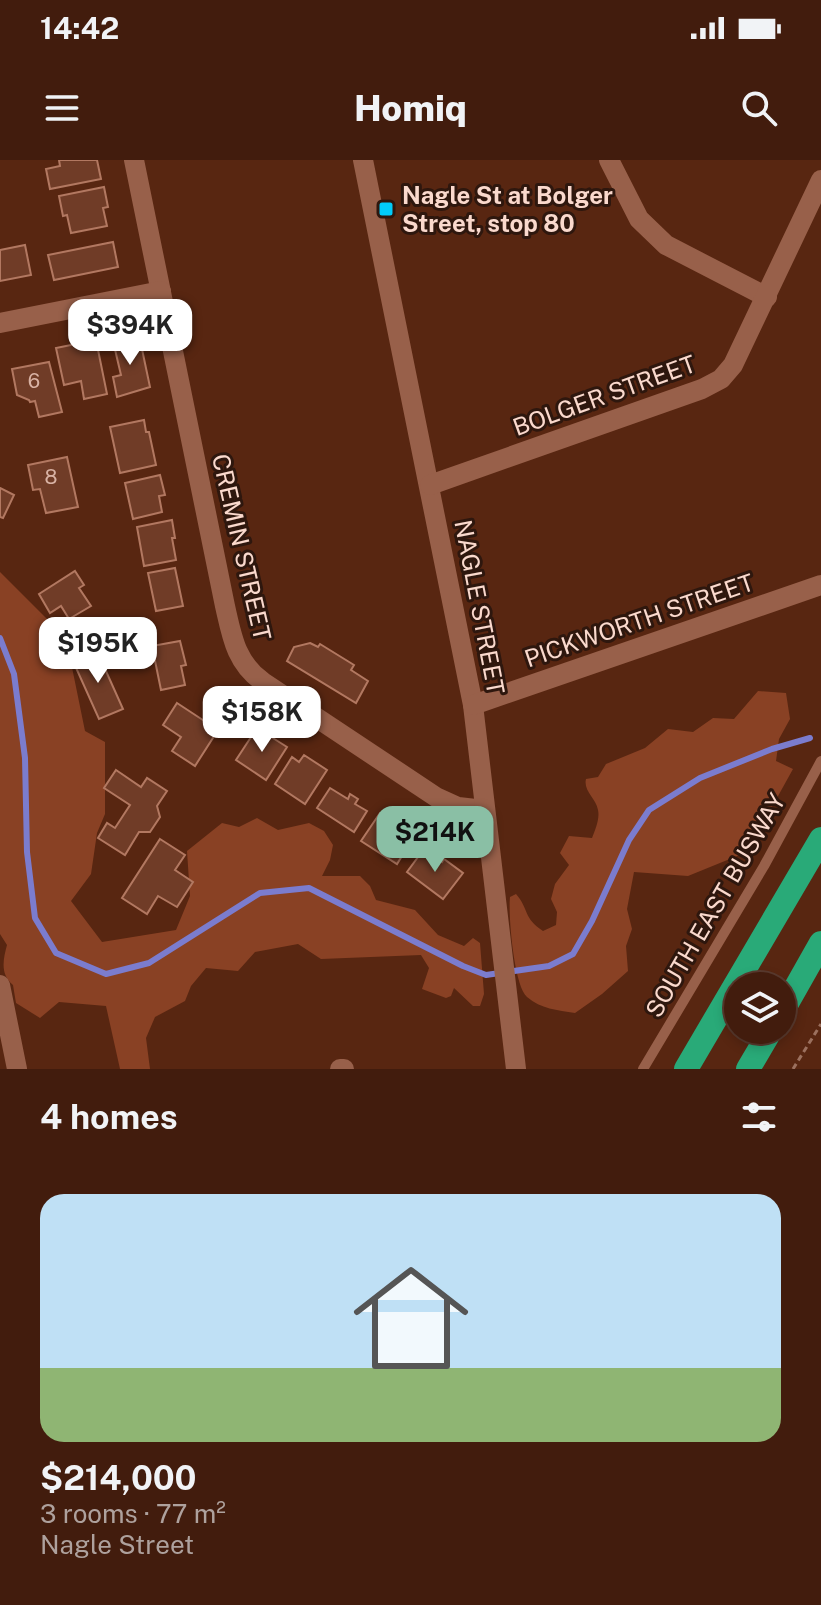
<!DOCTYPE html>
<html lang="en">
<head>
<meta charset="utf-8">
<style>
  body { margin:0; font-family:"Public Sans",sans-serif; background:#4c291b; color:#f1f3f6; height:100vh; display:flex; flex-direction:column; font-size:30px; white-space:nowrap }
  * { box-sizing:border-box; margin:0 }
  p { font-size:26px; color:#aea19d }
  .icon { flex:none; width:44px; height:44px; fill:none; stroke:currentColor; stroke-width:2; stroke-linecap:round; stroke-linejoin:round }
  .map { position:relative; height:909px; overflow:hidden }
  .panel { display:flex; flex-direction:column; background:#421c0d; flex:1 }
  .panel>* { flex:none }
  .fabs { position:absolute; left:724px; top:812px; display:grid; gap:16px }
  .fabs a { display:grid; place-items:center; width:72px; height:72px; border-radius:50%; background:#421c0d; box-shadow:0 4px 12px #0003,0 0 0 2px #5a3a2e; font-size:40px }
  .price { position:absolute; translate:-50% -68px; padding:0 18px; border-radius:16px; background:#fff; color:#222; font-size:26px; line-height:52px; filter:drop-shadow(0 2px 4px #0008) }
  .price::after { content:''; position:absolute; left:50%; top:48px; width:24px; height:18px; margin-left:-12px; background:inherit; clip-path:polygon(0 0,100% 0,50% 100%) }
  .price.current { background:#8abfa5; color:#111 }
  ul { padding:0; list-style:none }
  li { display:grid; align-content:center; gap:16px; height:424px; padding:0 40px }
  li span { display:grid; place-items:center; height:248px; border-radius:24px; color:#555 }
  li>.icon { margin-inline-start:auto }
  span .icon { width:144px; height:144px; fill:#fffc; stroke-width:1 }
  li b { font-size:34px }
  h2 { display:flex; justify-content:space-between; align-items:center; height:96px; padding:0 40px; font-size:34px }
  .status { display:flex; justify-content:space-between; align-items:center; height:56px; padding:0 40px; background:#421c0d; direction:ltr }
  .status svg { height:22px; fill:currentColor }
  header { display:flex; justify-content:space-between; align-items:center; height:104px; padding:0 40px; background:#421c0d; font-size:36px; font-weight:800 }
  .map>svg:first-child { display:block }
</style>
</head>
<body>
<div class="status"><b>14:42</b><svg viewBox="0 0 49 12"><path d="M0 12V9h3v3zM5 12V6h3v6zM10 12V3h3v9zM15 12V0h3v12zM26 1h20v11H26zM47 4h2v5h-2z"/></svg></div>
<header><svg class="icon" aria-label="menu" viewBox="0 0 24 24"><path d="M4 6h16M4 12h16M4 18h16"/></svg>Homiq<svg class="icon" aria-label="search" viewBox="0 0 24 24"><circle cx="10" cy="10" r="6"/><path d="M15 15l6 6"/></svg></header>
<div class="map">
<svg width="821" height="909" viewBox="0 0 821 909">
  <rect width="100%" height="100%" fill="#582611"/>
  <g fill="#894124">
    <path d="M0 412 66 478 85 571 105 582V654L97 673 91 714 71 741 102 782 176 770 190 736 187 691 222 663 239 667 257 658 278 670 309 663 324 671 333 685 330 700 322 716H360L370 726 376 740 415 750 438 775 464 786 473 778 480 783 484 834 480 846H473L454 828 451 836 446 838 422 829 429 808 421 795 321 799 298 784 255 792 238 811 206 808 191 826 185 841 155 857 146 878 150 909H120L106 846 59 842 40 858 16 843 13 825C0 814 3 800 7 785L0 774Z"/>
    <path d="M758 531 786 533 790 559 779 579 776 601 793 609 747 692 688 716 634 712 627 749 632 769 626 786 628 811 602 834 575 853C557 850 541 849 527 837 514 826 508 755 510 737L516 734C529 749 523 758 543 771L556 765 557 752 551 739 555 724 569 705 560 693 569 676 592 678C595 670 600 659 598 650 596 638 583 631 586 619L598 617 606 604 645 588 668 569 693 572 713 558 734 559Z"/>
  </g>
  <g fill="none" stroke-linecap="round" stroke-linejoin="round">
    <polyline stroke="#7b7cce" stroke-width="6" points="0,478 14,514 25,598 27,692 35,758 56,793 106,814 149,803 260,733 309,728 463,806 486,815 549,806 573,794 592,761 629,680 649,650 700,618 772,589 810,578"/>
  </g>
  <g fill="#703c27" stroke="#b27861" stroke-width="2">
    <polygon points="59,0 97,0 101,19 50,29 46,9 60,6"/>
    <polygon points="104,27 108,47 103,48 107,66 71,73 67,55 63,56 59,36"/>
    <polygon points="113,82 118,107 54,120 48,95"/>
    <polygon points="25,85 31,115 0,121 0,90"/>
    <polygon points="139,175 150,227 117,237 113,217 121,215 113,181"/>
    <polygon points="96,180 107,234 84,239 81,221 64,225 56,188"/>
    <polygon points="49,202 62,252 39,257 35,241 30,242 29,240 17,235 12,209"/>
    <polygon points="144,260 146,272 149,272 156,305 120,313 110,267"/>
    <polygon points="67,297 78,347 46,353 40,329 33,330 28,305"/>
    <polygon points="160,315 165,335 159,336 162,352 133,359 125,323"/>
    <polygon points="0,328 14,335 3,358 0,357"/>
    <polygon points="172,360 175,378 172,378 176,400 144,406 137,367"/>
    <polygon points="175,408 183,446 156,451 148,413"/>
    <polygon points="75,411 84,425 79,428 91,446 69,459 61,446 50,453 39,434"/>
    <polygon points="180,481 186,505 181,506 185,525 161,530 152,486"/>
    <polygon points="310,483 318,487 320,484 354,505 351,510 368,521 356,543 287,501 294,487"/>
    <polygon points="97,491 123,549 99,559 73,501"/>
    <polygon points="177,543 218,570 195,606 172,591 181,577 163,565"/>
    <polygon points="257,568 287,587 266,620 236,600"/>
    <polygon points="304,595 327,610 305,644 275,624 292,597 299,602"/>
    <polygon points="116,610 141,627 147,618 167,631 157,646 160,657 150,672 139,672 125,695 98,678 107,663 115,668 130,645 104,628"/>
    <polygon points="330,628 348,639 350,634 358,639 355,644 367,651 354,672 317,648"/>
    <polygon points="380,653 416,673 397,704 361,681"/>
    <polygon points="160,679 185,695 175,710 193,722 177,747 158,736 147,754 122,738"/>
    <polygon points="424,689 442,702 444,699 463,713 443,739 407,712"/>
  </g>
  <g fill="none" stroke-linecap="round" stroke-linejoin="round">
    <polyline stroke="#9b705e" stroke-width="3" stroke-dasharray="6 4" stroke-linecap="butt" points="793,909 821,864"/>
    <polyline stroke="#98604a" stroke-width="10" points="643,909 764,706 821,601"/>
    <g stroke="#98604a" stroke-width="20">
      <path d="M134 0 225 446C232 477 236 503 263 522L436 637 458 647 485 650"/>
      <polyline points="363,0 473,545 516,909"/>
      <polyline points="609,0 639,59 666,85 767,137"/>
      <polyline points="0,163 161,131"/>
      <polyline points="430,325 702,229 721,219 733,205 821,20"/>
      <polyline points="473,545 821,425"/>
      <polyline points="0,825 17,909"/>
      <polyline points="340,909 344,909"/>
    </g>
    <g stroke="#29aa78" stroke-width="24">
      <polyline points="782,852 821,783"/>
      <polyline points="686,909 821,679"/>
      <polyline points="748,909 771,870"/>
    </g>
  </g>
  <rect fill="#01cbf9" stroke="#2e170e" stroke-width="3" x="378" y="41" width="16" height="16" rx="4"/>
  <g text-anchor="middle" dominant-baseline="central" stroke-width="6" stroke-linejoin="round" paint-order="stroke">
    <g font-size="20" fill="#d8b2a4">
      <text x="34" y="221">6</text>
      <text x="51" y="317">8</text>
    </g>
    <g font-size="24" font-weight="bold" fill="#fad9cd" stroke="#2e170e" text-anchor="start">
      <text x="402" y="35">Nagle St at Bolger<tspan x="402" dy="28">Street, stop 80</tspan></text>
    </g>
    <g font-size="24" fill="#fad9cd" stroke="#2e170e">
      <text transform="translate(604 235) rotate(-20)">BOLGER STREET</text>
      <text transform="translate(242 387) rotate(77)">CREMIN STREET</text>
      <text transform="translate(480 447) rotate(79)">NAGLE STREET</text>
      <text transform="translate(639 460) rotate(-19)">PICKWORTH STREET</text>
      <text transform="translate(715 745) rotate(-60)">SOUTH EAST BUSWAY</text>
    </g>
  </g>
</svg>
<div class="fabs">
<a><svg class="icon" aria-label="layers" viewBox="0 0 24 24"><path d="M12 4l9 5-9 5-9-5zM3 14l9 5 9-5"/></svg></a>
</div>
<b class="price" style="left:130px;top:207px">$394K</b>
<b class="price" style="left:98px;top:525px">$195K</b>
<b class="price" style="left:262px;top:594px">$158K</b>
<b class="price current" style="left:435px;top:714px">$214K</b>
</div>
<section class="panel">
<h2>4 homes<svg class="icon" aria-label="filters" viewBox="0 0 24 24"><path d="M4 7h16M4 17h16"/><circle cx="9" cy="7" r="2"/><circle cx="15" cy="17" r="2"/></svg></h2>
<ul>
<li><span style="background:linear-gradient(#bfe0f5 70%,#8fb573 0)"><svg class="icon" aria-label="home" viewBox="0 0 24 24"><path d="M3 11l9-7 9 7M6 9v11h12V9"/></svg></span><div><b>$214,000</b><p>3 rooms · 77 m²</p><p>Nagle Street</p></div></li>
</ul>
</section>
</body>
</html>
